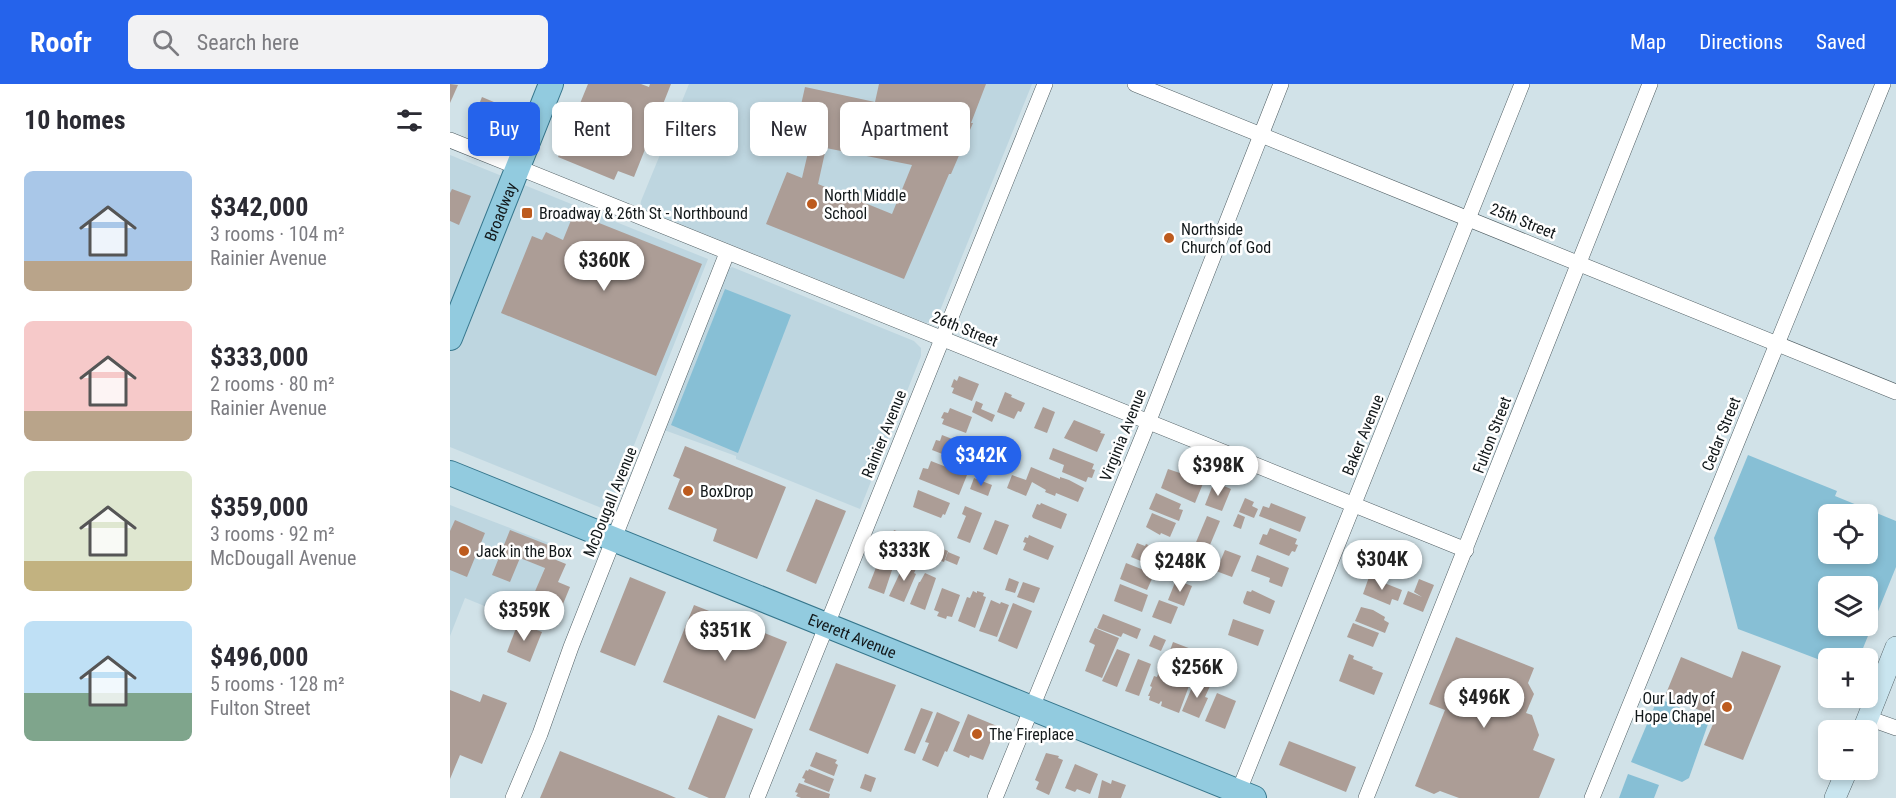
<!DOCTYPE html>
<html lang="en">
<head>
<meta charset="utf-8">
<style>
  body { margin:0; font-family:"Roboto Condensed",sans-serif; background:#f2f2f3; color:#2b2b33; height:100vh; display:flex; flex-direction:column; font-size:22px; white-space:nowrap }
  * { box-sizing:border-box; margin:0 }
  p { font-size:20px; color:#7c7c81 }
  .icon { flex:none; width:33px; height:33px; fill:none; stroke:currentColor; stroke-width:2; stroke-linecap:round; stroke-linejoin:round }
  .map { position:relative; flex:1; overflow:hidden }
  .sheet { display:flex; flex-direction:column; background:#fff; width:450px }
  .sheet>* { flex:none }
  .top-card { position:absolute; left:18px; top:18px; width:570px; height:54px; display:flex; gap:12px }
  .fabs { position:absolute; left:1368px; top:420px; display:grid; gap:12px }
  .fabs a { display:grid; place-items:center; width:60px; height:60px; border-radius:9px; background:#fff; box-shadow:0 3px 9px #0003; font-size:30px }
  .price { position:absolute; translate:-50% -51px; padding:0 14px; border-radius:21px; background:#fff; color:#222; font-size:20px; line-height:39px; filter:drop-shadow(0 2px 3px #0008) }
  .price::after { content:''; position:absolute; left:50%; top:36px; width:18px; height:14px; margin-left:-9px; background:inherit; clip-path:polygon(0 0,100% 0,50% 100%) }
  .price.on { background:#2563eb; color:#fff }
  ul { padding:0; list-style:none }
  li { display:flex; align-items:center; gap:18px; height:150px; padding:0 24px }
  li span { display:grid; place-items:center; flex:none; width:168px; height:120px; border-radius:9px; color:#555 }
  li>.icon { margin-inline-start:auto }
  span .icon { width:72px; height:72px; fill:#fffc; stroke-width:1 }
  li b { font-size:26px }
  h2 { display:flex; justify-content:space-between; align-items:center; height:72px; padding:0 24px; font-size:26px }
  .chip { padding:0 21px; border-radius:9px; background:#fff; box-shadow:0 3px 9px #0003; font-size:21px; line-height:54px }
  .chip.on { background:#2563eb; color:#fff }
  header { display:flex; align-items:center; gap:36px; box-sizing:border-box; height:84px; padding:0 30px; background:#2563eb; color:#fff }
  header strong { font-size:28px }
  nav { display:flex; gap:33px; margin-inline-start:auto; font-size:21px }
  .search { width:420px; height:54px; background:#f2f2f3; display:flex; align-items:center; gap:15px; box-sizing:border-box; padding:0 21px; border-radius:9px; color:#7c7c81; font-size:22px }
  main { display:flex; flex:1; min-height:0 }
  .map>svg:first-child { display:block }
</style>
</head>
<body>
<header>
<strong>Roofr</strong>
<div class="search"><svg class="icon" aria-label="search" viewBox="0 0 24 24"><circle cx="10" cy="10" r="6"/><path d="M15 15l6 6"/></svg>Search here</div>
<nav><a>Map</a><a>Directions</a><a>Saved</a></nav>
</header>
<main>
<section class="sheet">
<h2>10 homes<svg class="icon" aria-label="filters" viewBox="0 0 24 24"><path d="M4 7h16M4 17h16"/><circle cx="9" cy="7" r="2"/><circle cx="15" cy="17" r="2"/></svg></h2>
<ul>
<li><span style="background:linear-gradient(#a9c7e8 75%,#b9a48a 0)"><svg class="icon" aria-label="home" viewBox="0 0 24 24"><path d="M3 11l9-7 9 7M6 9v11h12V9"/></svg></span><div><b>$342,000</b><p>3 rooms · 104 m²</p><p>Rainier Avenue</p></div></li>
<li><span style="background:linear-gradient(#f6c9c9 75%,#b9a48a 0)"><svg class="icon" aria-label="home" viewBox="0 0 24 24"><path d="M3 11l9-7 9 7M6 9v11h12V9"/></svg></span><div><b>$333,000</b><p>2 rooms · 80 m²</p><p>Rainier Avenue</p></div></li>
<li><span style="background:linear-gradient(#dfe7d0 75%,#c2b280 0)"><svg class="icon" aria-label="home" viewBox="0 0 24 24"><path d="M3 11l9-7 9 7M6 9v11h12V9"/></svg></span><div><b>$359,000</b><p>3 rooms · 92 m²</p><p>McDougall Avenue</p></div></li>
<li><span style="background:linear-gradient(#bfe0f5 60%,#7fa58c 0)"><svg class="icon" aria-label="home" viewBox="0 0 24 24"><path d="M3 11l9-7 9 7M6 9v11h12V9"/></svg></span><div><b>$496,000</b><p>5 rooms · 128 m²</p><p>Fulton Street</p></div></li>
</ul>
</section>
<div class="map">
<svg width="1446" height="714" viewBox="0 0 1446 714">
  <rect width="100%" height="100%" fill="#d1e2e8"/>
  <g fill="#bed6e0">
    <polygon points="239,0 582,0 489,229 482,237 476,239 190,124 191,117"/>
    <polygon points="0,71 258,175 159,424 154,425 0,363"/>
    <polygon points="282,183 464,257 471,264 471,272 410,425 286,375 286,372 214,346 277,186"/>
    <polygon points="0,421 104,461 73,538 15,514 0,552"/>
  </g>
  <g fill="#87bfd5" fill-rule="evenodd">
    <polygon points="275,205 341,231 288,369 221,341"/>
    <path d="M1298 371 1387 407 1385 412 1446 437V483L1409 574H1378V579L1288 545 1264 454ZM1378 430H1418V470H1378ZM1378 502H1418V542H1378Z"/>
    <polygon points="1208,614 1257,636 1258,640 1239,694 1232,698 1181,678"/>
    <polygon points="1178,690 1209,701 1204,714 1169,714"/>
  </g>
  <g fill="#ac9d96" fill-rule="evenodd">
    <polygon points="0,0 8,1 0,19"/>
    <polygon points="138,0 191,0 199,3 200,0 221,0 184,93 168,87 164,96 108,73"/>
    <path d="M429 0H536L521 39H523L501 90H499L454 195 316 140 337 88 352 94 360 60 343 57 355 3 425 18ZM376 64 462 81 442 130 368 100Z"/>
    <polygon points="32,13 51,21 42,43 23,35"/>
    <polygon points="2,105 21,112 9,141 0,137 0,109"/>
    <polygon points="124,129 252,180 206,292 51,229 82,152 92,156 96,148 113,156"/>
    <polygon points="509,292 529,300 522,317 502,309 504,304 501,303 504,295 507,297"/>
    <polygon points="555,308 562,311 561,313 575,319 571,328 568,327 564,335 547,328"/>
    <polygon points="526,317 533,320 531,325 545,331 542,338 522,328"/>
    <polygon points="593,323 605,328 597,349 584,344"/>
    <polygon points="500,324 522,333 516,349 492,340 494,335 491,334 494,328 498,329"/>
    <polygon points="624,336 651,347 650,349 655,350 647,368 614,354"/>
    <polygon points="492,351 520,362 513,378 482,366 486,356 490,357"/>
    <polygon points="235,362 336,403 307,475 263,457 267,445 218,425 230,395 223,392"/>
    <polygon points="603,364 644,380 642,385 645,386 642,394 638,393 636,398 612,388 614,381 599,375"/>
    <polygon points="481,377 517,391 509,411 469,395 473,384 478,385"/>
    <polygon points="581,383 610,395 610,393 619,396 634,404 628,418 606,409 605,412 595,408 596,406 582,398 576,412 557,404 562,391 576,396"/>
    <polygon points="718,385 754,397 745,419 711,404"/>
    <polygon points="524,394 542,401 538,412 520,405"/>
    <polygon points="764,398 781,405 772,427 755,421"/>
    <polygon points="468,406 500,419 495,431 493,430 491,434 463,423"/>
    <polygon points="706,409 731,420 729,425 733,426 729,437 699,425"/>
    <polygon points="795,414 804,418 802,422 808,425 804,434 789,428"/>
    <polygon points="366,415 396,427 366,500 336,487"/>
    <polygon points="591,419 617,430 611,445 583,434 582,432 587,420 590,421"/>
    <polygon points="821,419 856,433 850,448 809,432 813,422 819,424"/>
    <polygon points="515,422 532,429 520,459 507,454 516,432 512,430"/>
    <polygon points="702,429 726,439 720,453 711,449 710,451 696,443"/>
    <polygon points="788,430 795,433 791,445 783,442"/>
    <polygon points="757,432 770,437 757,468 744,463"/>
    <polygon points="5,436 35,449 17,493 0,486 0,447"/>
    <polygon points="545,436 559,441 547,471 533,465"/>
    <polygon points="820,444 847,455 845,460 848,461 845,468 842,467 839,472 809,460 813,450 817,451"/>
    <polygon points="60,446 103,463 99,473 116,480 108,498 120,503 106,537 77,526 95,484 70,474 60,498 42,491"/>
    <polygon points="444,446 459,452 453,466 438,461"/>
    <polygon points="579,451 604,462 598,476 573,466 576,459 573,458 575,453 578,454"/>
    <polygon points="461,454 477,460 469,482 459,478 461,473 455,470"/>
    <polygon points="687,459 695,462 696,460 719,470 713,486 681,473"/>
    <polygon points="485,462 498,467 494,478 481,473"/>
    <polygon points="929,462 957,474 951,490 922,478"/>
    <polygon points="775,466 791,472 782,493 766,487"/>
    <polygon points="498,468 510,473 507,481 495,476"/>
    <polygon points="807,471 839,484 832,503 819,498 820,494 801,487"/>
    <polygon points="434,473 445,477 434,510 418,504 427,481 429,482 431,474 433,475"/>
    <polygon points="455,478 467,483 464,489 466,490 454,518 439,512"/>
    <polygon points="676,479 704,490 697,506 670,495"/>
    <polygon points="475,489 486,494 475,526 460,520 469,498 470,498"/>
    <polygon points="180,493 216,508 185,582 150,568"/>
    <polygon points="919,493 952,506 948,517 942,515 940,521 913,510"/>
    <polygon points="559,494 569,498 565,509 555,506"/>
    <polygon points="969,495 984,501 973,528 953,520 958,507 972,513 964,508"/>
    <polygon points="726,496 742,502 734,522 718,516"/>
    <polygon points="573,498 590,504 584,519 567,513"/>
    <polygon points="670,500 698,511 692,528 664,517"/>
    <polygon points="492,504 510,511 502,533 497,532 496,535 487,532 489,528 484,526"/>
    <polygon points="802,506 825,517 820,530 794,520 793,518 797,507 801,508"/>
    <polygon points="523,507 527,509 527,507 534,509 533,512 536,513 525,544 508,537 517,513 520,514"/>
    <polygon points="541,516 550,520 551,518 559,521 547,553 529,547"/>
    <polygon points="709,516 728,523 721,540 702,533"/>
    <polygon points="563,519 582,527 567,565 548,557"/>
    <polygon points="244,521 337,558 305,635 213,598"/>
    <polygon points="911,523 923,526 935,533 934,536 939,539 935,549 905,537"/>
    <polygon points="653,530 691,545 687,555 673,549 671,553 647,544"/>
    <polygon points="783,535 814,546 808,562 778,551"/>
    <polygon points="68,539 92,548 80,578 57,568"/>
    <polygon points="903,539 929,549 923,563 897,553"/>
    <polygon points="645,544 669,554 652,594 635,587 645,561 639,558"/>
    <polygon points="704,551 716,556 711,567 699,562"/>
    <polygon points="1006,553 1084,584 1078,599 1084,610 1076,629 1082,631 1089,651 1083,666 1105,675 1089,714 1009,714 990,707 984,710 965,702 995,626 979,620"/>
    <polygon points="723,558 749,568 739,594 725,589 730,576 718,572"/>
    <polygon points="667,565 680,570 667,603 652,597"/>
    <polygon points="1292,567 1331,582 1293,676 1254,661 1266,633 1215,612 1231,573 1282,594"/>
    <polygon points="899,570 904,572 903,575 923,583 922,585 933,589 924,611 889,597"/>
    <polygon points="688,575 701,580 689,612 675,607"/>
    <polygon points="386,579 446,601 418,670 359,646"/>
    <polygon points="711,583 719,586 718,590 722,591 721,595 739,602 729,629 711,622 712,618 711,617 709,620 699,616 700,612 698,612 702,603 700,602 704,592 707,593"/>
    <polygon points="745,596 760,602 755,613 758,614 749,634 732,627"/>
    <polygon points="0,606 30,618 33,610 57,619 32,680 10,671 0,695"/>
    <polygon points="767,609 786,617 775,645 755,637"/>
    <polygon points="471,624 483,628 465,670 454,666"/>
    <polygon points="487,628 510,638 497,668 495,667 488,683 472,676 479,659 475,658"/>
    <polygon points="518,630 547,642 533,676 520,671 519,674 503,667"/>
    <polygon points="268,631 303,645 275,714 259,714 238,705"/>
    <polygon points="839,657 906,683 896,708 829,681"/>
    <polygon points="110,667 210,707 226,714 90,714"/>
    <polygon points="366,668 387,676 385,679 388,681 384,692 360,682"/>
    <polygon points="596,669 609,672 608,674 613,676 599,711 586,705 589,698 585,696"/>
    <polygon points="625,680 648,690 640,710 627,705 625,708 615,704"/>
    <polygon points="359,685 384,695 379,708 354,698 355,695 352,694 356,686 358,687"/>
    <polygon points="415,690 426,694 421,708 410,704"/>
    <polygon points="652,696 661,700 662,696 676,701 671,714 648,714"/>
    <polygon points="349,699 380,710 379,714 351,714 346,712 348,709 345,708"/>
  </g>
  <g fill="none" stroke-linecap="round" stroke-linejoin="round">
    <g stroke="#515f64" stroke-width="16">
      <g id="street">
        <polyline points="685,0 1446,308"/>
        <polyline points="0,56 1016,466"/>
        <polyline points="1418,634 1446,644"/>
        <polyline points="63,714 90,650 121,563 277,169"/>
        <polyline points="307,714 595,0"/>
        <polyline points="545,714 694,349 831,0"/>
        <polyline points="786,714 1072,0"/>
        <polyline points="916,714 1200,0"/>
        <polyline points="1142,714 1433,0"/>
      </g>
    </g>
    <g stroke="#515f64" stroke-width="22">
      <g id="secondary">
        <polyline points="1413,646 1446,563"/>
        <polyline points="1385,714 1397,686"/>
      </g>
    </g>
    <g stroke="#36768c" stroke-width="26">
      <g id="primary">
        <path id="s1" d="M0 254 101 0"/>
        <path id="s2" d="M0 389 804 714"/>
      </g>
    </g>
    <use href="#street" stroke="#fff" stroke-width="15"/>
    <use href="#secondary" stroke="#c9e5ef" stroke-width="21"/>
    <use href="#primary" stroke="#92cbdf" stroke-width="24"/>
  </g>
  <g fill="#bd5b1e" stroke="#fff" stroke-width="2">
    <circle cx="362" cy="120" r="6"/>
    <rect x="71" y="123" width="12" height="12" rx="3"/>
    <circle cx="719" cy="154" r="6"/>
    <circle cx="238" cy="407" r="6"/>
    <circle cx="14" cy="467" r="6"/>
    <circle cx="1277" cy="623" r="6"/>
    <circle cx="527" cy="650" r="6"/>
  </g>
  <g text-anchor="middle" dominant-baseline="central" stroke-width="5" stroke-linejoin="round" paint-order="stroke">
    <g font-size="16" fill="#12181a" stroke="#fff" text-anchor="start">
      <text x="374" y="111">North Middle<tspan x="374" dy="18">School</tspan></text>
      <text x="89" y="129">Broadway &amp; 26th St - Northbound</text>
      <text x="731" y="145">Northside<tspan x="731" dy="18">Church of God</tspan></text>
      <text x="250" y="407">BoxDrop</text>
      <text x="26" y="467">Jack in the Box</text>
      <text x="1265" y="614" text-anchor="end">Our Lady of<tspan x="1265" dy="18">Hope Chapel</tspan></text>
      <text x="539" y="650">The Fireplace</text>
    </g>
    <g font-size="16" fill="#12181a" stroke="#fff">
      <text stroke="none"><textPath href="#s1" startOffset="136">Broadway</textPath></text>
      <text transform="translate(1073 137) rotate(22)">25th Street</text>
      <text transform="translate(515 245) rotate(22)">26th Street</text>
      <text transform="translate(434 350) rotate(-68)">Rainier Avenue</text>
      <text transform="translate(1271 350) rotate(-68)">Cedar Street</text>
      <text transform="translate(673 351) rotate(-68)">Virginia Avenue</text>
      <text transform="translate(913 351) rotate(-68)">Baker Avenue</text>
      <text transform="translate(1042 351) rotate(-69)">Fulton Street</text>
      <text transform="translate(160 418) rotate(-68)">McDougall Avenue</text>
      <text stroke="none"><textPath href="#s2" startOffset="434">Everett Avenue</textPath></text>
    </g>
  </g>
</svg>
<div class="fabs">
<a><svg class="icon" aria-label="locate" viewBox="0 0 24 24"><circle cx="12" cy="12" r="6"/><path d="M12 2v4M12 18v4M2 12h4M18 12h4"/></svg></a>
<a><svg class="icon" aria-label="layers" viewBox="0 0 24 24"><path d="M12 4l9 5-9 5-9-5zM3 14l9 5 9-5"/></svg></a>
<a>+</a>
<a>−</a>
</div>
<b class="price" style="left:154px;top:208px">$360K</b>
<b class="price on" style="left:531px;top:403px">$342K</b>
<b class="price" style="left:768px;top:413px">$398K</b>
<b class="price" style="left:454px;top:498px">$333K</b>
<b class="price" style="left:932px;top:507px">$304K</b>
<b class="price" style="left:730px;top:509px">$248K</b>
<b class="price" style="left:74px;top:558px">$359K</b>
<b class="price" style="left:275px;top:578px">$351K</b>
<b class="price" style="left:747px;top:615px">$256K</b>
<b class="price" style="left:1034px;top:645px">$496K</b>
<div class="top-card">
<a class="chip on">Buy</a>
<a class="chip">Rent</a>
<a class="chip">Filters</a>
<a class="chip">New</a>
<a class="chip">Apartment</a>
</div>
</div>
</main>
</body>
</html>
